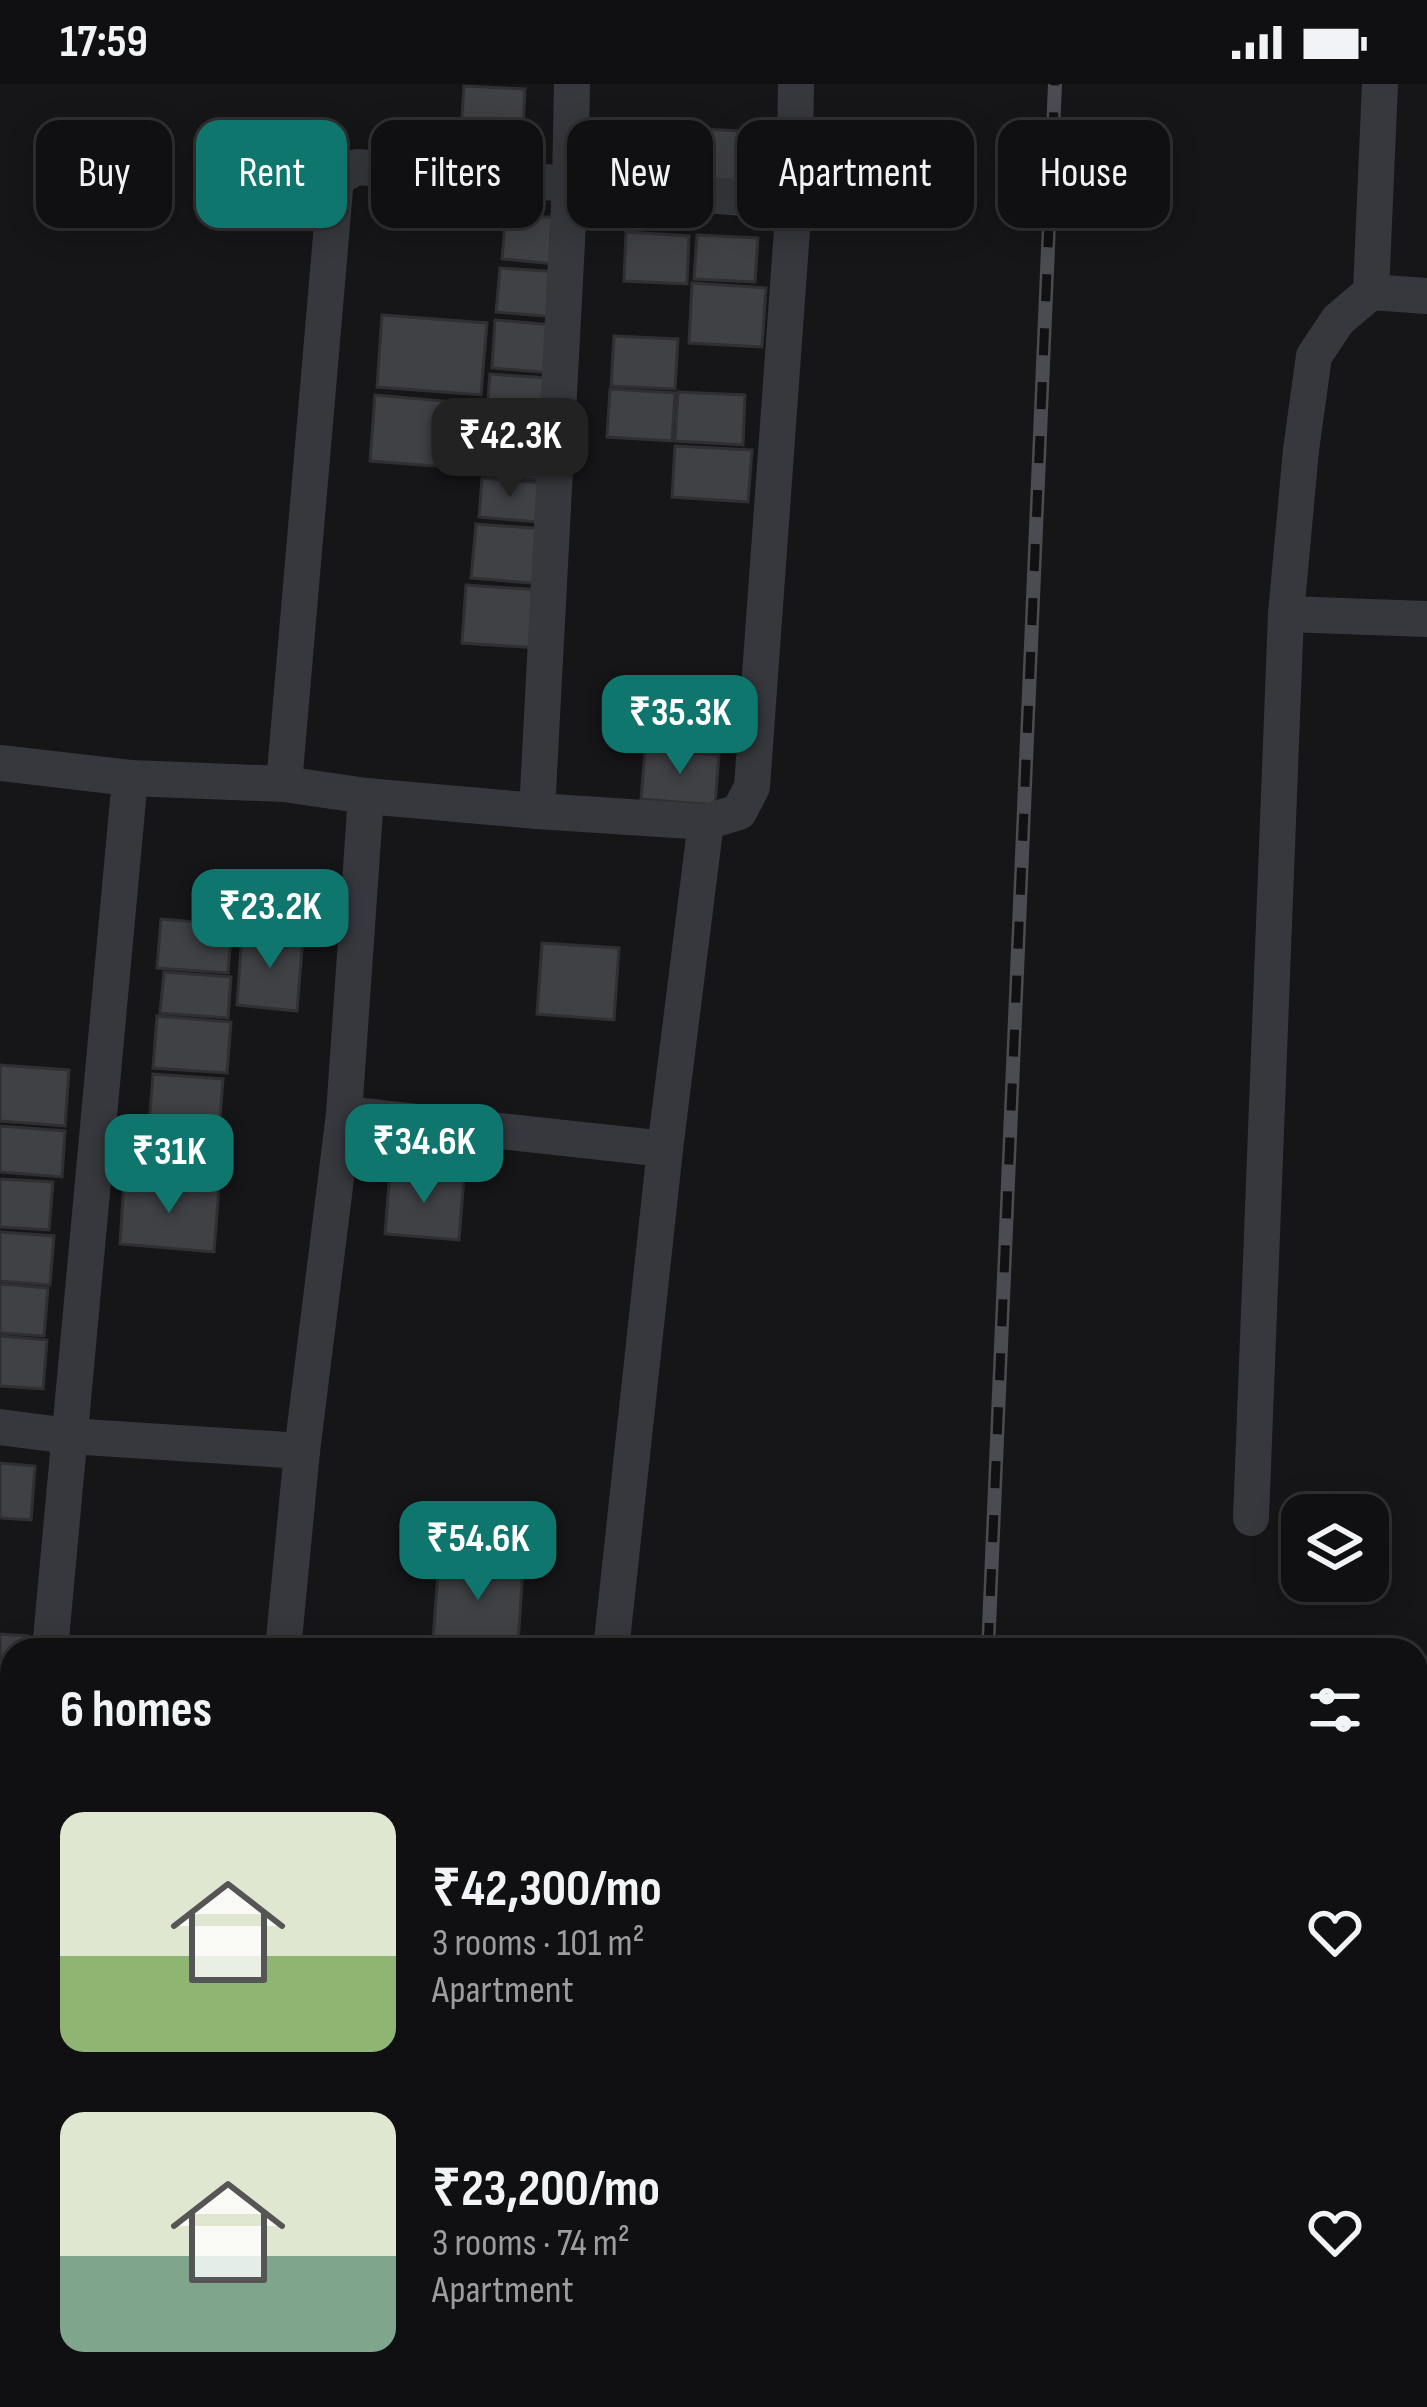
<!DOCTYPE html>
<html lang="en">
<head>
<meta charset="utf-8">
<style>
  body { margin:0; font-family:"Sofia Sans Condensed",sans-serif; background:#1e1e20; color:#f1f3f6; height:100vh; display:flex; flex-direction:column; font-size:45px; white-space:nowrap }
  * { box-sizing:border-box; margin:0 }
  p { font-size:39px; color:#9c9d9f }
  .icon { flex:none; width:66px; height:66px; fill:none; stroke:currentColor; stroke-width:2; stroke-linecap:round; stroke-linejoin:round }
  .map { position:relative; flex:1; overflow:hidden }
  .panel { position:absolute; left:0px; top:1554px; width:1428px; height:771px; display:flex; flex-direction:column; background:#101012; border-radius:36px 36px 0 0; box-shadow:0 6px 30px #0003,0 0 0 3px #303032 }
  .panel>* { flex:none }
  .banner { position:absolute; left:36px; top:36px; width:1356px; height:108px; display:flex; gap:24px }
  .fabs { position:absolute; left:1281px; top:1410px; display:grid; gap:24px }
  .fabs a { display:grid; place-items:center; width:108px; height:108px; border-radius:24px; background:#101012; box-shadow:0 6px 30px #0003,0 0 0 3px #303032; font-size:60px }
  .price { position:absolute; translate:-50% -102px; padding:0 27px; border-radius:24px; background:#0f766e; color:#fff; font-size:39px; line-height:78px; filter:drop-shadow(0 3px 6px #0008) }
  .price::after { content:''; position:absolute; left:50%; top:72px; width:36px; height:27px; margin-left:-18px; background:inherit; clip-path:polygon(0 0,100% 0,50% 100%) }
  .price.active { background:#222; color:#fff }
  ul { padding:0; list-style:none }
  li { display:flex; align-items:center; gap:36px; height:300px; padding:0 60px }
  li span { display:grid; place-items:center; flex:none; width:336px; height:240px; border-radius:24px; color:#555 }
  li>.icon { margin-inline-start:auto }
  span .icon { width:144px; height:144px; fill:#fffc; stroke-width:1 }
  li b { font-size:51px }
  h2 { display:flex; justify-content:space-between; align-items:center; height:144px; padding:0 60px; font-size:51px }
  .chip { padding:0 42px; border-radius:24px; background:#101012; box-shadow:0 6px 30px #0003,0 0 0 3px #303032; font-size:42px; line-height:108px }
  .chip.active { background:#0f766e; color:#fff }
  .status { display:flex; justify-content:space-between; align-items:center; height:84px; padding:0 60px; background:#101012; direction:ltr }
  .status svg { height:33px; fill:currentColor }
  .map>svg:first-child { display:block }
</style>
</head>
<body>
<div class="status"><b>17:59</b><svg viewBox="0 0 49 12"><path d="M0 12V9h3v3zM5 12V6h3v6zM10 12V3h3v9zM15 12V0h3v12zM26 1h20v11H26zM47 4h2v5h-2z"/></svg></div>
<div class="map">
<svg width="1427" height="2323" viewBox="0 0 1427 2323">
  <rect width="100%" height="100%" fill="#161618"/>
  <g fill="#404145" stroke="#303034" stroke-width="3">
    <polygon points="464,2 525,5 522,67 460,64"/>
    <polygon points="702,45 776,49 773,100 699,96"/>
    <polygon points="506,130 560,134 556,180 502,175"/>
    <polygon points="626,148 689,152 687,200 624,197"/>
    <polygon points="697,151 758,154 755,198 694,195"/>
    <polygon points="500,184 559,188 555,233 496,228"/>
    <polygon points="692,199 766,204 762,263 689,259"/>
    <polygon points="382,231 487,239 481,311 377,303"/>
    <polygon points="495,236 555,241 551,289 492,284"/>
    <polygon points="614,252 678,255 675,305 611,302"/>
    <polygon points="490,290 548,294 544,342 486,338"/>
    <polygon points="610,305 675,309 672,357 607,353"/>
    <polygon points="678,308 745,311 743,361 675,357"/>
    <polygon points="375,311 478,320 473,385 370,377"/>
    <polygon points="486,343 546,348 542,396 482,391"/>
    <polygon points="675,362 752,366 748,418 672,413"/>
    <polygon points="482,394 541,399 537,438 479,433"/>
    <polygon points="476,440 546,445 541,500 471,494"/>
    <polygon points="466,501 542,506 538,564 462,559"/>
    <polygon points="645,666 719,671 715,721 641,715"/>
    <polygon points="161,835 232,841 228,889 157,884"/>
    <polygon points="242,848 303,853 297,927 237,921"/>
    <polygon points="542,859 619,864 614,936 537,930"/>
    <polygon points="164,888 231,893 228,934 160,929"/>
    <polygon points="157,932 231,938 227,989 153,984"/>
    <polygon points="0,981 69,986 65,1042 0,1037"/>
    <polygon points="153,990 223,995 218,1060 148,1055"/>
    <polygon points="0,1042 65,1047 62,1093 0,1088"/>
    <polygon points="390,1087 464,1093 459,1156 385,1150"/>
    <polygon points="0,1095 53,1098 49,1146 0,1143"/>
    <polygon points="124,1096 219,1103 214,1168 120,1160"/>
    <polygon points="0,1148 54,1152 50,1201 0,1197"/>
    <polygon points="0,1200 48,1204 44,1252 0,1249"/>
    <polygon points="0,1252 47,1256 43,1305 0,1302"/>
    <polygon points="0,1379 35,1382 31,1436 0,1434"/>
    <polygon points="439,1478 523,1484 518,1560 433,1554"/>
    <polygon points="0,1550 28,1552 27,1566 12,1566 12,1597 0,1596"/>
    <polygon points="0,1602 12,1603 12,1653 0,1652"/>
  </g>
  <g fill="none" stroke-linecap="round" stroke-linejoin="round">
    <g stroke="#37383d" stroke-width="36">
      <polyline points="1371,208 1380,0"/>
      <polyline points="1286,530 1301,366 1314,272 1338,236 1371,208 1427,212"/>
      <polyline points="0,679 130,694 284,700 366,712 537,727 706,738 739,728 752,703 794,118 796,0"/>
      <polyline points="284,700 336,94 357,83 794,118"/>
      <polyline points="537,727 570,101 572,0"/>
      <polyline points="344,1030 665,1065"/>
      <polyline points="0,1343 69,1352 302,1367"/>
      <polyline points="1251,1434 1286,530 1427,535"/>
      <polyline points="50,1566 130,694"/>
      <polyline points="283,1566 302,1367 344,1030 366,712"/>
      <polyline points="611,1566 665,1065 706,738"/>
      <polyline points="1416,1589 1427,1590"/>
      <polyline points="0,2114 12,1982"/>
      <polyline points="0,2315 119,2323"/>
      <polyline points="210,2323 211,2313"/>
      <polyline points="530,2323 531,2313"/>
      <polyline points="1311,2323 1311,2313"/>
    </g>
    <g stroke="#4a4c52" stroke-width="14">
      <g id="rail">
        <polyline points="988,1566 1055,0"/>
        <polyline points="956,2323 956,2313"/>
      </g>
    </g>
    <use href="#rail" stroke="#111113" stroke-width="9" stroke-dasharray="27" stroke-linecap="butt"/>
  </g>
</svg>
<div class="fabs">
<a><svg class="icon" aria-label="layers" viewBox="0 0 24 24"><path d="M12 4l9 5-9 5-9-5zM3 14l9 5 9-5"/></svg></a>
</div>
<b class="price active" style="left:510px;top:416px">₹42.3K</b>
<b class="price" style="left:680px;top:693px">₹35.3K</b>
<b class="price" style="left:270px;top:887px">₹23.2K</b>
<b class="price" style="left:424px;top:1122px">₹34.6K</b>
<b class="price" style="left:169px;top:1132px">₹31K</b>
<b class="price" style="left:478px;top:1519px">₹54.6K</b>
<div class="banner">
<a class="chip">Buy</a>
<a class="chip active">Rent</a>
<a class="chip">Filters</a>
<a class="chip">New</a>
<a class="chip">Apartment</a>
<a class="chip">House</a>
</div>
<section class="panel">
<h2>6 homes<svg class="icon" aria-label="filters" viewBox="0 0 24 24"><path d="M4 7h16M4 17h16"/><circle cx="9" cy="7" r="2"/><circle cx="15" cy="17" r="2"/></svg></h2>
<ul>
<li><span style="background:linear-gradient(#dfe7d0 60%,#8fb573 0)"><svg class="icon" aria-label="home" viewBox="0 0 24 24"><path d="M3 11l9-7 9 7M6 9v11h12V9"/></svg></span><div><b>₹42,300/mo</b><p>3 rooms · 101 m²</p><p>Apartment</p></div><svg class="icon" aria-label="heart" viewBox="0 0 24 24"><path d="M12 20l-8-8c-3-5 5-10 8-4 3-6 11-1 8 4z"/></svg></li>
<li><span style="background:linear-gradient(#dfe7d0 60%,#7fa58c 0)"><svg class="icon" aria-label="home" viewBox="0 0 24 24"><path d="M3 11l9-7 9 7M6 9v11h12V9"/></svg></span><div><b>₹23,200/mo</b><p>3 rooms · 74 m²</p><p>Apartment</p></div><svg class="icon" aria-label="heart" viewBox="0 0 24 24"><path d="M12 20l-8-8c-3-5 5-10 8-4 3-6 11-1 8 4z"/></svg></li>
</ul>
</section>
</div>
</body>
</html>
